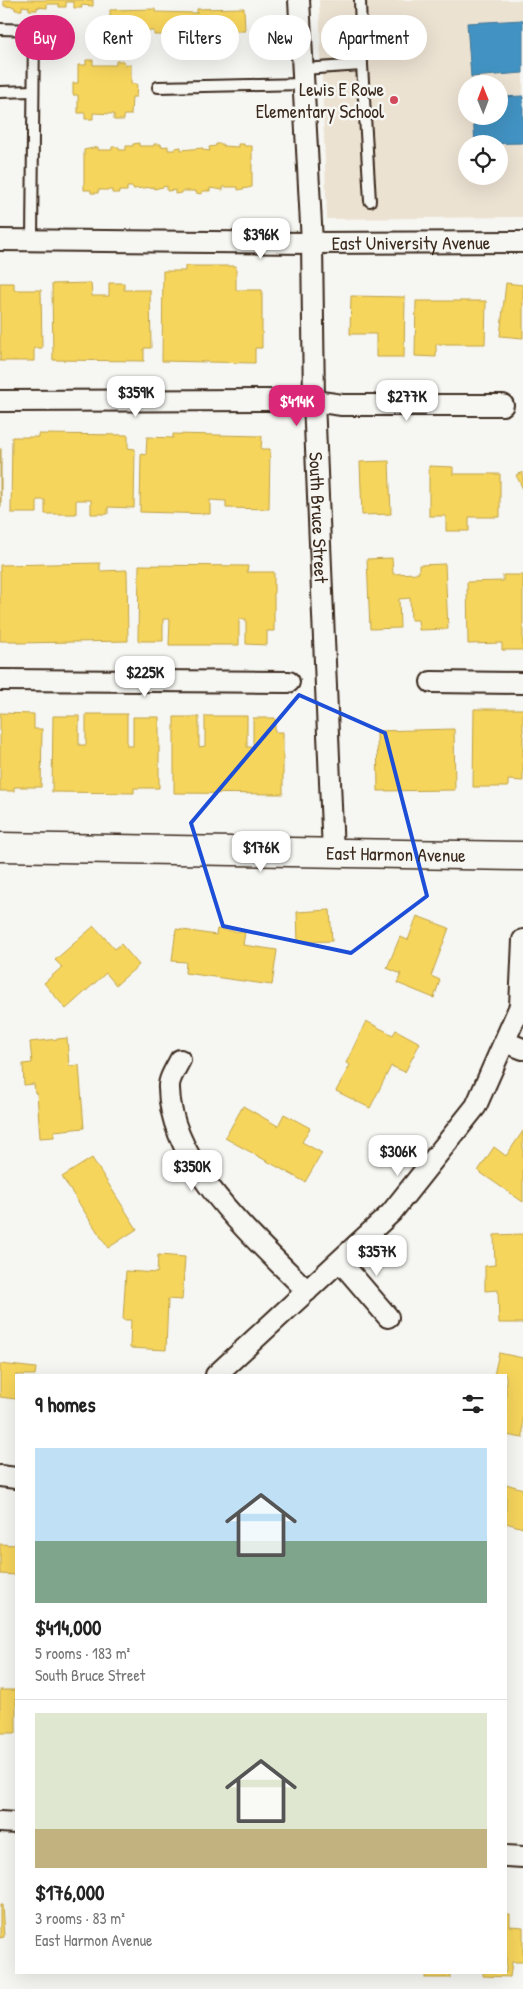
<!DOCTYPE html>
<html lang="en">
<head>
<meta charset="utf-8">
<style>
  body { margin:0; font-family:"Patrick Hand",sans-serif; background:#f6f6f6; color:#222; height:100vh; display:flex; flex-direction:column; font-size:19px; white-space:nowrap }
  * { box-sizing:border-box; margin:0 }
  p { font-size:16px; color:#767676 }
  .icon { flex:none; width:28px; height:28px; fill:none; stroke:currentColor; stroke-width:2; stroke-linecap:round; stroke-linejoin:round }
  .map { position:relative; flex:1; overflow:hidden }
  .sheet { position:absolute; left:15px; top:1374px; width:492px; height:600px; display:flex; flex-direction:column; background:#fff; border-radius:0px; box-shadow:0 5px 20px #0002 }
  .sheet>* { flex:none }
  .hud { position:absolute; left:15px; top:15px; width:494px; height:45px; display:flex; gap:10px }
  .needle { width:32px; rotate:359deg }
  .fabs { position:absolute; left:458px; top:75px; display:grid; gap:10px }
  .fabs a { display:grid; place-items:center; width:50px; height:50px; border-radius:50%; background:#fff; box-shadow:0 5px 20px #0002; font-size:25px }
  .price { position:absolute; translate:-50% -42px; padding:0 11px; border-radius:10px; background:#fff; color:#222; font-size:16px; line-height:32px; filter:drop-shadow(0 1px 2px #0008) }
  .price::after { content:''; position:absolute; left:50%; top:30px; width:15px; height:11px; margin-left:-8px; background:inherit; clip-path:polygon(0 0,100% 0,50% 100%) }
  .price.active { background:#db2777; color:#fff }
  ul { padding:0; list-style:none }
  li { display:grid; align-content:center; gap:10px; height:265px; padding:0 20px }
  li+li { border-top:1px solid #e0e0e0 }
  li span { display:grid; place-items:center; height:155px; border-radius:0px; color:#555 }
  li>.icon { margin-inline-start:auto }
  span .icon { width:90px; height:90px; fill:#fffc; stroke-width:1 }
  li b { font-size:21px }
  h2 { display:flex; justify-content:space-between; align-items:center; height:60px; padding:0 20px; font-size:21px }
  .chip { padding:0 18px; border-radius:22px; background:#fff; box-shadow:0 5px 20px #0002; font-size:18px; line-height:45px }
  .chip.active { background:#db2777; color:#fff }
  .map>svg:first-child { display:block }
</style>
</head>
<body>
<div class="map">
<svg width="523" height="1989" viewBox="0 0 523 1989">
  <rect width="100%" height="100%" fill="#f6f6f2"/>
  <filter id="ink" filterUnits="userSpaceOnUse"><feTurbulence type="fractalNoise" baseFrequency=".02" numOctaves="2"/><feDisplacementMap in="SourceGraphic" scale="10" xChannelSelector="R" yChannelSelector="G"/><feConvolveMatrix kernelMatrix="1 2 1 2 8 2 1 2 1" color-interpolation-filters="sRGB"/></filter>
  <g filter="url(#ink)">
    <path fill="#ece2d2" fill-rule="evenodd" d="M319 0H523V217L327 219ZM466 84H499V116H466ZM466 144H499V176H466Z"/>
    <g fill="#f6d55c" stroke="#bea249">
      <polygon points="4,0 93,0 93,6 81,5 82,8 74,8 74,2 66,2 66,7 59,7 59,4 47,4 47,8 37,7 37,10 29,10 29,7 22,6 22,10 15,10 15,7 4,6"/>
      <polygon points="244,8 245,31 232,31 232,35 225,35 225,30 218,30 218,35 210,35 210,31 199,32 199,34 187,35 187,38 181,38 181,34 172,34 172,38 166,38 166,35 154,35 154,31 142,31 142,34 137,34 137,30 128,30 128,35 122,35 122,32 110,32 110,10 155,9 155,12 197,13 197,9"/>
      <polygon points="86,60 93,60 93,65 116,65 116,61 124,61 124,65 131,65 131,84 137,84 136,97 132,97 131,115 124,115 124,120 114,120 114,114 93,113 93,119 85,119 85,113 78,113 78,95 73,95 73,83 78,83 78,65 86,65"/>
      <polygon points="139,143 139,146 154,146 154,144 161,144 161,147 168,146 168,150 175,150 175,148 181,147 181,150 203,148 203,150 210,151 209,147 216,146 216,144 223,144 223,146 238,147 238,144 244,144 244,146 252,146 252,187 238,190 238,187 223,187 223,190 210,188 210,191 202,191 202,194 196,193 196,191 182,191 182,193 175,194 175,190 167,191 167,186 154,189 154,187 133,189 133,187 127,187 127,191 119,191 119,193 112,193 112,190 98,190 98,193 91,193 91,190 84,190 84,150 98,147 98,150 112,150 112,147 119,147 119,150 126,150 126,146 133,146 133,144"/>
      <polygon points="185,266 236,266 236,290 262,290 262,348 255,348 255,363 162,361 163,271 185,271"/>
      <polygon points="0,283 14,283 14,290 41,290 42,348 34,348 34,361 0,361"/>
      <polygon points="91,283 92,296 109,296 109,283 124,283 124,290 150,290 151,348 144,348 144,361 53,360 52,284"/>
      <polygon points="506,283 523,285 523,338 500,336"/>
      <polygon points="351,296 405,297 404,357 376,357 376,334 350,334"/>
      <polygon points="416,301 486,301 485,344 436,344 436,357 415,356"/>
      <polygon points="38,434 128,435 128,448 135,449 134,508 108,507 108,514 91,514 91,500 76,500 76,514 45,514 45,500 37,500 37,513 11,513 12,437 38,437"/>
      <polygon points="173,434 262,436 261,449 270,449 269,509 226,508 226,501 210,500 210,514 140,512 141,454 146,455 147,437 173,438"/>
      <rect x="0" y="449" width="1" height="57"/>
      <polygon points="389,461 391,514 362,515 360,462"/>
      <polygon points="429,466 453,467 453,474 500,474 500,517 469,517 469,531 446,531 446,516 429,516"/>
      <polygon points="523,472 523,489 516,475"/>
      <polygon points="392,558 393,574 419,573 419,565 445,564 448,629 419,630 418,620 411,620 410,598 399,599 400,628 370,629 367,559"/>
      <polygon points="100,563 100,571 127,570 128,641 18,643 18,641 0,641 0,565"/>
      <polygon points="139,565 248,566 247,572 274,572 274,631 267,631 267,645 246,644 246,619 239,619 239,645 169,645 170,619 163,619 163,641 138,641"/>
      <polygon points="503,575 523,575 523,650 502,650 502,643 468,644 467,582 503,581"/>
      <polygon points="474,709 523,709 523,781 508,780 508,787 473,787"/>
      <polygon points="0,713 34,714 34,729 42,729 41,787 14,787 14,791 0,791"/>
      <polygon points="86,714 127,714 127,746 133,746 133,717 159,717 159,788 134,788 134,793 52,792 53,716 79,716 79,745 86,745"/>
      <polygon points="205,716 247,716 247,747 253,747 253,718 275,718 275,732 283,732 283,794 174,793 174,717 199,717 199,747 205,746"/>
      <polygon points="454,729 455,790 378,791 377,731"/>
      <polygon points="330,910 332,941 298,942 297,912"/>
      <polygon points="417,916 449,928 431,976 440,980 434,998 397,983 401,974 387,968 400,937 408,940"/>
      <polygon points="94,926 115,949 121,944 139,965 116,985 106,973 66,1009 44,983 62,967 55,960"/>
      <polygon points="176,929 216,935 217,929 245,932 243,945 277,950 272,985 185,973 186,962 172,961"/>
      <polygon points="366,1021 393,1035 396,1030 420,1043 405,1072 391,1066 370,1108 336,1091 350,1065 346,1063"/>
      <polygon points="67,1038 69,1066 79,1065 84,1128 54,1131 54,1137 40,1138 37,1093 35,1093 34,1084 24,1085 23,1064 32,1063 30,1042"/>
      <polygon points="243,1106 278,1126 284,1114 310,1128 302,1142 322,1153 305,1182 225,1138"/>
      <polygon points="523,1131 523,1202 478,1171 494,1147 506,1156"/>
      <polygon points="92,1158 137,1229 108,1248 62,1177"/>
      <polygon points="523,1234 523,1323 499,1323 498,1290 485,1291 485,1266 495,1265 494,1235"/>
      <polygon points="158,1255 185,1257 182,1300 168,1299 166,1350 130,1348 131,1320 123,1320 126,1271 157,1273"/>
      <polygon points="499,1353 523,1358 523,1438 506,1435 506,1375 494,1375"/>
      <polygon points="0,1364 36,1368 35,1375 16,1375 16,1399 0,1397"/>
      <polygon points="506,1484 523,1489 523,1528 506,1523"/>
      <polygon points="0,1544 16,1545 16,1575 0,1574"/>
      <rect x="0" y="1690" width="16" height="43"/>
      <polygon points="0,1905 2,1905 4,1937 0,1938"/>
      <polygon points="506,1914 510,1914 510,1926 523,1927 523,1962 512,1962 510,1977 483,1976 483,1972 506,1972"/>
      <rect x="425" y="1972" width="25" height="6"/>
    </g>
    <g fill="#4393c3" stroke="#417492">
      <polygon points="523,20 523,73 471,77 467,23"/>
      <polygon points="523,96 523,143 475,144 473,116 499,116 499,97"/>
    </g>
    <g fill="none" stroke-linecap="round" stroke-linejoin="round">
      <g stroke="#3b2a1e" stroke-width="14">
        <g id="lane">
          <polyline points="0,29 34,30 32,240"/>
          <polyline points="362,65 370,201"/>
          <polyline points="303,69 362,65 360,0"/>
          <polyline points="158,87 304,84"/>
          <polyline points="0,92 33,91"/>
        </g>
      </g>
      <g stroke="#3b2a1e" stroke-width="24">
        <g id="street">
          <path id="s1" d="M299 0 312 243 314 401 333 853"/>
          <path id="s2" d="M0 240 312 243 523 242"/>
          <polyline points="0,401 272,400"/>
          <polyline points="314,401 342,405 503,405"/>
          <polyline points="0,680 289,682"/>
          <polyline points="431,682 523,683"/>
          <polyline points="505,1042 523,1049"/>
          <path d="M180 1060C176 1068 168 1080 169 1088 170 1166 256 1239 307 1291"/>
          <polyline points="340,1261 388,1317"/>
          <polyline points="216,1375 391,1213 476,1106 520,1006 523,940"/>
          <polyline points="0,1476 16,1478"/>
          <polyline points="0,1822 16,1823"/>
          <polyline points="506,1856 523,1857"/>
        </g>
      </g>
      <g stroke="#3b2a1e" stroke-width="31">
        <g id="secondary">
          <path id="s3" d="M0 847 523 856"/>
        </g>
      </g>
      <use href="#lane" stroke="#f6f6f2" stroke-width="10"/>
      <use href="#street" stroke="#f6f6f2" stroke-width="20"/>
      <use href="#secondary" stroke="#f6f6f2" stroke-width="28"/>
    </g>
  </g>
  <path fill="none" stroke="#1d4ed8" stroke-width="4" stroke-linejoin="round" d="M299 695 385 733 427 896 351 953 223 926 191 823Z"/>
  <circle fill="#d1495b" stroke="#f6f6f2" stroke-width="2" cx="394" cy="100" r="5"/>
  <g text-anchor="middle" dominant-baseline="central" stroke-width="5" stroke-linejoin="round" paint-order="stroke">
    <g font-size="19" fill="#3b2a1e" stroke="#f6f6f2" text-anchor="end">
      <text x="384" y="89">Lewis E Rowe<tspan x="384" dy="22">Elementary School</tspan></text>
    </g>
    <g font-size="19" fill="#3b2a1e" stroke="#f6f6f2">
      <text stroke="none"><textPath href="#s2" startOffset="411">East University Avenue</textPath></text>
      <text stroke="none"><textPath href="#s1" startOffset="518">South Bruce Street</textPath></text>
      <text stroke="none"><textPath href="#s3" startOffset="396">East Harmon Avenue</textPath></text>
    </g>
  </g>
</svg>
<div class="fabs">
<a><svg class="needle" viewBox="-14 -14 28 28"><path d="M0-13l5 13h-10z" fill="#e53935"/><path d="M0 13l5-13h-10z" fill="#767676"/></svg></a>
<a><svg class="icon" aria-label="locate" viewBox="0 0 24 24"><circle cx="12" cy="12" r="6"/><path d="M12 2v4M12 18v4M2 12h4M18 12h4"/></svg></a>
</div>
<b class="price" style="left:261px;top:260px">$396K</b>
<b class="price" style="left:136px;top:418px">$359K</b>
<b class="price" style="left:407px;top:422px">$277K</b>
<b class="price active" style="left:297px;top:427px">$414K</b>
<b class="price" style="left:145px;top:698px">$225K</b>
<b class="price" style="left:261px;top:873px">$176K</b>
<b class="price" style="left:398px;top:1177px">$306K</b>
<b class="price" style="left:192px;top:1192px">$350K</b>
<b class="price" style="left:377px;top:1277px">$357K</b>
<div class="hud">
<a class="chip active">Buy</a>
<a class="chip">Rent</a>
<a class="chip">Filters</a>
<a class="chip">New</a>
<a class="chip">Apartment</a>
</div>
<section class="sheet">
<h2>9 homes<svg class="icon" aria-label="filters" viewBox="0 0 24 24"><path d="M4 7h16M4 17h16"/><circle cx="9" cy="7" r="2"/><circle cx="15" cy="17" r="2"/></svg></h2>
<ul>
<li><span style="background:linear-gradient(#bfe0f5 60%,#7fa58c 0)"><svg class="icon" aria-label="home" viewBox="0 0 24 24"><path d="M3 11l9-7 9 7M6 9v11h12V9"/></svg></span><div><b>$414,000</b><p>5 rooms · 183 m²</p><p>South Bruce Street</p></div></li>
<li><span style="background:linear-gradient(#dfe7d0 75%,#c2b280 0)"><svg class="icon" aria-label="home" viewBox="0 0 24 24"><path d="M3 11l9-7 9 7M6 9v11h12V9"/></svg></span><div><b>$176,000</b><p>3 rooms · 83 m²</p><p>East Harmon Avenue</p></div></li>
</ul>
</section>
</div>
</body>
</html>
